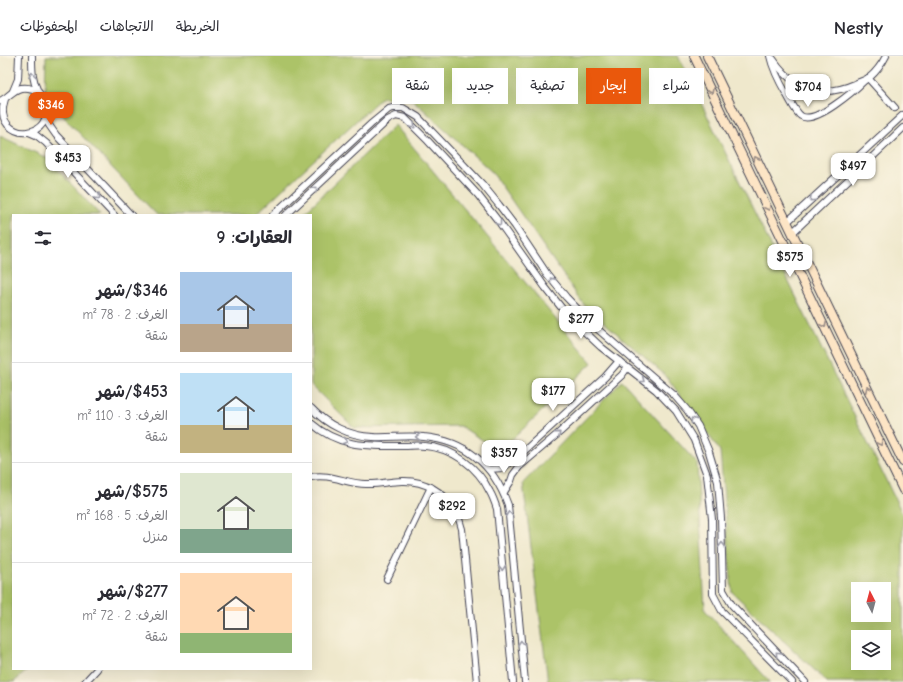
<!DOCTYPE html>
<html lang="ar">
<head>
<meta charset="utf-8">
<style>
  body { margin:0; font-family:"Comic Neue","Playpen Sans Arabic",sans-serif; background:#f7f7f7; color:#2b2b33; direction:rtl; height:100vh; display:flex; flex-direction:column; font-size:15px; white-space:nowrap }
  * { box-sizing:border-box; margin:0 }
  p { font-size:13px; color:#7c7c81 }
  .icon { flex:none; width:22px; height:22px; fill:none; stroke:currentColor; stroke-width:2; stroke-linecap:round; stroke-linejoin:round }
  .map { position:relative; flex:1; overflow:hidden; direction:ltr }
  .panel { position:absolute; left:12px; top:158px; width:300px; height:456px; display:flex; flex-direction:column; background:#fff; border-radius:0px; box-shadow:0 4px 16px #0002; direction:rtl }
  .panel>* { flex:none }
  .top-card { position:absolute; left:324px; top:12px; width:380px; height:36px; direction:rtl; display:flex; gap:8px }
  .needle { width:26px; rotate:354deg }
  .buttons { position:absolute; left:851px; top:526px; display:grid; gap:8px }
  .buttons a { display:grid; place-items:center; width:40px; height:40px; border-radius:0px; background:#fff; box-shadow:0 4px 16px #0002; font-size:20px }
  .price { position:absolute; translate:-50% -34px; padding:0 9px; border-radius:8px; background:#fff; color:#222; font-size:13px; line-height:26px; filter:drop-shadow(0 1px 2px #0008) }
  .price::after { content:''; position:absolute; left:50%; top:24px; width:12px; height:9px; margin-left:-6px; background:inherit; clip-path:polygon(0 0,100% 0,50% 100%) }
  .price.selected { background:#ea580c; color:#fff }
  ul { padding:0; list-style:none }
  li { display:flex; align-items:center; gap:12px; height:100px; padding:0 20px }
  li+li { border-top:1px solid #e1e1e2 }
  li span { display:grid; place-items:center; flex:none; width:112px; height:80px; border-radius:0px; color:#555 }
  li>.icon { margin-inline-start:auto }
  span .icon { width:48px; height:48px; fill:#fffc; stroke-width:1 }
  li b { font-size:17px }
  h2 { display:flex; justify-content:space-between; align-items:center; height:48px; padding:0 20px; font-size:17px }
  .chip { padding:0 14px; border-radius:0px; background:#fff; box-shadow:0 4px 16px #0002; font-size:14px; line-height:36px }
  .chip.selected { background:#ea580c; color:#fff }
  header { display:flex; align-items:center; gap:24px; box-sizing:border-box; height:56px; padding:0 20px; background:#fff; border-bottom:1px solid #e1e1e2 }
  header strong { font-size:19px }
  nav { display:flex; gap:22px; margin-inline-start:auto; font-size:14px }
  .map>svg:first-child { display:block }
</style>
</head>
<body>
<header>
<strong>Nestly</strong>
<nav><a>الخريطة</a><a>الاتجاهات</a><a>المحفوظات</a></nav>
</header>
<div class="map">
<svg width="903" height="626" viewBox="0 0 903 626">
  <rect width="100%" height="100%" fill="#fcf5e5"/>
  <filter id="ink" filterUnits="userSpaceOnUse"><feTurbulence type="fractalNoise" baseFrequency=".025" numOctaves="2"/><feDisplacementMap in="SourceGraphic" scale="8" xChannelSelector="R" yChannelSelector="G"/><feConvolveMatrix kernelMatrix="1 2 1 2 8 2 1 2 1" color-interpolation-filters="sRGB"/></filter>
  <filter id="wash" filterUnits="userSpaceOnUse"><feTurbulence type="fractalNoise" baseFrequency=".012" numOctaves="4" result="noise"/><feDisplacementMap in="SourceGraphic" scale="16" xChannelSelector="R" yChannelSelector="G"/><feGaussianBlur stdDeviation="0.9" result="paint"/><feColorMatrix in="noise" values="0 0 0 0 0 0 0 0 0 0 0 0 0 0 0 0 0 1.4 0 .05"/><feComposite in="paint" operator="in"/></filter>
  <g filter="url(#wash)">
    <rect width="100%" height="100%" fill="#efe8cc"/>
    <g fill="#acc368" stroke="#677252" fill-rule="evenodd">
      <path d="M46 0H678L903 459V626H827L732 536 720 395 666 320 584 249 492 116 413 44 382 41 255 159H157L45 41ZM858 533H884V559H858ZM858 581H884V607H858Z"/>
      <polygon points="395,69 592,307 500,395 460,370 354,372 311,329 311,159 302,159"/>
      <polygon points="0,80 47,102 100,159 13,159 13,613 29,613 14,626 0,626"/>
      <polygon points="622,325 697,407 705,554 770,626 548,626 523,427"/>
    </g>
  </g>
  <g filter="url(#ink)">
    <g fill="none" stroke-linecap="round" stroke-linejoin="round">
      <g stroke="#414051" stroke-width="8">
        <g id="street">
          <path d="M32 0C32 14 32 23 38 36"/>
          <path d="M770 0C773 14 780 27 787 39 790 44 796 57 801 60 815 69 855 34 865 24"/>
          <path d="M773 3C794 34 821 43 855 28 859 26 865 24 869 22 876 16 882 8 886 0"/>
          <polyline points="868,22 895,52"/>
          <polyline points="13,35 18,23 19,0"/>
          <path d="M0 45C8 42 12 34 21 32 51 28 57 73 27 76 20 77 13 74 8 69 1 61 2 52 5 43"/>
          <polyline points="46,61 49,69 56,79 131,159"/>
          <polyline points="29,76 36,79 46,87 114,159"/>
          <polyline points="273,159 372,67 389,53 393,52 403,52 418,61 482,128 499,149 515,170 547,218 566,241 594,270 674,339 687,354 698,370 709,396 718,426 721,462 723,534 732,549 805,626"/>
          <polyline points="286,159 388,64 396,60 405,62 428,85 478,139 499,166 545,231 568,260 601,291 656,334 676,355 694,384 707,419 712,463 713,538 722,555 792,626"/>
          <polyline points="787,166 903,59"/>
          <polyline points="792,177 903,72"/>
          <path d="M311 352C327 369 349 380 373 381 390 382 407 379 424 381 467 385 494 410 508 449L525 626"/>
          <path d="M311 367C340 392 368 390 404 390 411 390 418 389 425 390 453 392 478 411 490 436 493 441 495 447 497 453L513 626"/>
          <polyline points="489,413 503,412 523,396 605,321 619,305"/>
          <path d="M311 421C330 417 347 428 366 428 378 429 390 425 402 425 424 424 445 436 456 455 459 461 460 467 462 473L477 626"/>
          <polyline points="504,436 511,425 513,419 519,411 560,376 622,319 627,312"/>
          <polyline points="387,523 431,431"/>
          <polyline points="85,626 97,613"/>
        </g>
      </g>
      <g stroke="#414051" stroke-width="10">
        <g id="secondary">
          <polyline points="694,0 903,434"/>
          <polyline points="707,0 903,406"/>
        </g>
      </g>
      <use href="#street" stroke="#fff" stroke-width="6"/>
      <use href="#secondary" stroke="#fde5c5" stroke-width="8"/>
    </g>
    <defs><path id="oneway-chevron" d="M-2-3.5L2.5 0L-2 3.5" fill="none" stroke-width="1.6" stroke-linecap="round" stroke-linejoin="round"/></defs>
    <g stroke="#9c9ca7">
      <use href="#oneway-chevron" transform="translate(32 19) rotate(-97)"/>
      <use href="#oneway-chevron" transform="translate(413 70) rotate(45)"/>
      <use href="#oneway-chevron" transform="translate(315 133) rotate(-43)"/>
      <use href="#oneway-chevron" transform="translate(98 141) rotate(47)"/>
      <use href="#oneway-chevron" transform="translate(812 143) rotate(137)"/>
      <use href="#oneway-chevron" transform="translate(499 167) rotate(53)"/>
      <use href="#oneway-chevron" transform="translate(552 224) rotate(-129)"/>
      <use href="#oneway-chevron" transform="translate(642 324) rotate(38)"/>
      <use href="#oneway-chevron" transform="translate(693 364) rotate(-125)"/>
      <use href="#oneway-chevron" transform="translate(558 378) rotate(-41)"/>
      <use href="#oneway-chevron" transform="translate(418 381) rotate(-179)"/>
      <use href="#oneway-chevron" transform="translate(345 385) rotate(17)"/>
      <use href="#oneway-chevron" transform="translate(509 458) rotate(-95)"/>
      <use href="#oneway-chevron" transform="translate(722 489) rotate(-92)"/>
      <use href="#oneway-chevron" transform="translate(502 512) rotate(85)"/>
      <use href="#oneway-chevron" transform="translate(521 587) rotate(-95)"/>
      <use href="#oneway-chevron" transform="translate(778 598) rotate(-133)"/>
    </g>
    <g stroke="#9a8d87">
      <use href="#oneway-chevron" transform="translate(711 35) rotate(64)"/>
      <use href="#oneway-chevron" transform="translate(756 103) rotate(-116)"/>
      <use href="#oneway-chevron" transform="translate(768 152) rotate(64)"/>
      <use href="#oneway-chevron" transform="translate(824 269) rotate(65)"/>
      <use href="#oneway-chevron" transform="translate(868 333) rotate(-115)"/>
      <use href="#oneway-chevron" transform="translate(880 387) rotate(64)"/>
    </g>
  </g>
</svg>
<div class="buttons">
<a><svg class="needle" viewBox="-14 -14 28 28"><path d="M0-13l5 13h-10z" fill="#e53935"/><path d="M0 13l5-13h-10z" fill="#7c7c81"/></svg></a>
<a><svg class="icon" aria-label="layers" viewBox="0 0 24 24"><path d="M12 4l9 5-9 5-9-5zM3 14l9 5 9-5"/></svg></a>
</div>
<b class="price" style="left:808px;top:52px">$704</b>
<b class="price selected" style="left:51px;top:70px">$346</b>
<b class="price" style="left:68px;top:123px">$453</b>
<b class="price" style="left:853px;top:131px">$497</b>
<b class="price" style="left:790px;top:222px">$575</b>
<b class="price" style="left:581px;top:284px">$277</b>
<b class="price" style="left:553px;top:356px">$177</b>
<b class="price" style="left:504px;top:418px">$357</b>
<b class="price" style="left:452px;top:471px">$292</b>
<div class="top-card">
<a class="chip">شراء</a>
<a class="chip selected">إيجار</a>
<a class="chip">تصفية</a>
<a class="chip">جديد</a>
<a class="chip">شقة</a>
</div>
<section class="panel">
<h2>العقارات: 9<svg class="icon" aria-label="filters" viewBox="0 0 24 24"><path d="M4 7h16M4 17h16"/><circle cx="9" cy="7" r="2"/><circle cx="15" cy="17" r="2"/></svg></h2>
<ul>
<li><span style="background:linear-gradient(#a9c7e8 65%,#b9a48a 0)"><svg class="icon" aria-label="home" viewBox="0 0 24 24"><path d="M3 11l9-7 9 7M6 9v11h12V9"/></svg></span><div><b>$346/شهر</b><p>الغرف: 2 · 78 m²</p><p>شقة</p></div></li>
<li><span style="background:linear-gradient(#bfe0f5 65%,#c2b280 0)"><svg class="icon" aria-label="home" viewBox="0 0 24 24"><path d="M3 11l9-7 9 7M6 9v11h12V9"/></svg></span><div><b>$453/شهر</b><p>الغرف: 3 · 110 m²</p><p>شقة</p></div></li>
<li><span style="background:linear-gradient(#dfe7d0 70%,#7fa58c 0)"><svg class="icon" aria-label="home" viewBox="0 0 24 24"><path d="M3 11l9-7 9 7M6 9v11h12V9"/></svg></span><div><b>$575/شهر</b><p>الغرف: 5 · 168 m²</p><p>منزل</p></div></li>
<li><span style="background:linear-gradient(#ffd9b3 75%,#8fb573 0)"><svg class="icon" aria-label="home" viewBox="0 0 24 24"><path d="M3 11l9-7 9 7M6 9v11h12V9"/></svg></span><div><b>$277/شهر</b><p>الغرف: 2 · 72 m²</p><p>شقة</p></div></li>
</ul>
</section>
</div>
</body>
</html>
